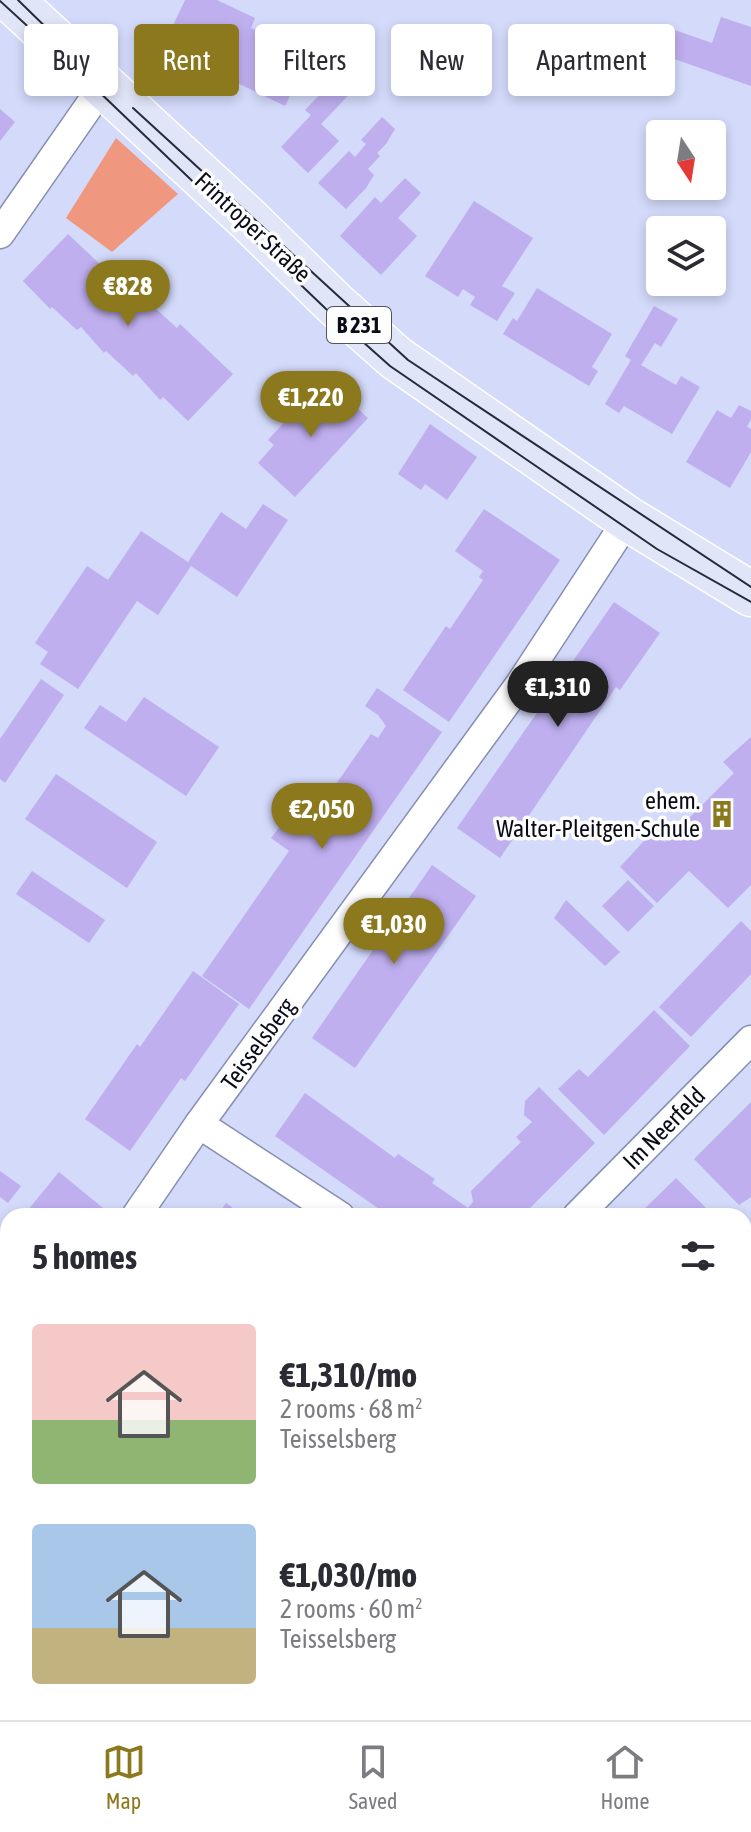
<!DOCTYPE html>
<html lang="en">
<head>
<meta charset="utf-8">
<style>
  body { margin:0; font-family:"Asap Condensed",sans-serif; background:#f7f7f7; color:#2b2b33; height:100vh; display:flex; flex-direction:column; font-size:30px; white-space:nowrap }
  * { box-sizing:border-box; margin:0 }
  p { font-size:26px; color:#7c7c81 }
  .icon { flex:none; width:44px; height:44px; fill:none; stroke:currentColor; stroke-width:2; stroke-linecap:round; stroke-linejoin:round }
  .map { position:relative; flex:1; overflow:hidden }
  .drawer { position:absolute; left:0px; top:1208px; width:752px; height:512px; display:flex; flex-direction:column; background:#fff; border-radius:24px 24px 0 0; box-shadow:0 4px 12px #0003 }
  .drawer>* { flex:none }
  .top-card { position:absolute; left:24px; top:24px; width:704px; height:72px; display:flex; gap:16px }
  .needle { width:52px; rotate:168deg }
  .controls { position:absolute; left:646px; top:120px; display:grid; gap:16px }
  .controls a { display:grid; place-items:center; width:80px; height:80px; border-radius:8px; background:#fff; box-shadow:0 4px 12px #0003; font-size:40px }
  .price { position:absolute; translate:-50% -68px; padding:0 18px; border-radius:28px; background:#8c791e; color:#fff; font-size:26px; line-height:52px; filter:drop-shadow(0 2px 4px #0008) }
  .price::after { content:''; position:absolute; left:50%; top:48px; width:24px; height:18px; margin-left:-12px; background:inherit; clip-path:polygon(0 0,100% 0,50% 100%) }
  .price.active { background:#222; color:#fff }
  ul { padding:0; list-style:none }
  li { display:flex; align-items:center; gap:24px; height:200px; padding:0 32px }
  li span { display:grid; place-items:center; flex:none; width:224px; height:160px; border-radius:8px; color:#555 }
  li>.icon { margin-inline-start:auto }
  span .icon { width:96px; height:96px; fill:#fffc; stroke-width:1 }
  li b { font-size:34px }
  h2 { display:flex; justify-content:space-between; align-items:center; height:96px; padding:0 32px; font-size:34px }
  .pill { padding:0 28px; border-radius:8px; background:#fff; box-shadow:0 4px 12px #0003; font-size:28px; line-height:72px }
  .pill.active { background:#8c791e; color:#fff }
  .dock { display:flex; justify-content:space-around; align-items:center; height:112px; border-top:2px solid #e1e1e2; background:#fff; font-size:22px; color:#7c7c81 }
  .dock a { display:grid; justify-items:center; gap:4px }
  .dock .active { color:#8c791e }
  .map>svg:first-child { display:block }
</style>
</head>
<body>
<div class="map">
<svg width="751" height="1720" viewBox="0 0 751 1720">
  <rect width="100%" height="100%" fill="#d3dafa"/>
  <polygon fill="#f0987f" points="116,138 178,194 112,252 66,218"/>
  <g fill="#bfafef">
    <polygon points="185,0 217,0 255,18 251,28 304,53 287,87 293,90 285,106 227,78 231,69 167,38"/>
    <polygon points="721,17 751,27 751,86 663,55 672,29 712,43"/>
    <polygon points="338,59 361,82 321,124 339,141 308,173 281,147 311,115 305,110 329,85 321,77"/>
    <polygon points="0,109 15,122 0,141"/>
    <polygon points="382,117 395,129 386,144 377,153 380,156 368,169 374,175 366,188 346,209 318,183 349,151 355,157 366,144 361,140"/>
    <polygon points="405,178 421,193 398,218 417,236 381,275 340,236 375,197 381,203"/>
    <polygon points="474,201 533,238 502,286 515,293 497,321 470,305 475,297 463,289 458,297 425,276"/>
    <polygon points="68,234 120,283 123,279 177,328 180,324 233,374 188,421 163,397 160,400 136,373 133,376 106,351 104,353 81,327 77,330 52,307 50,309 23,281"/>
    <polygon points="537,288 612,334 592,367 598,371 589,386 503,334 513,318 517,321"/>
    <polygon points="654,306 678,319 661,347 655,343 641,365 676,385 681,376 700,387 672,434 624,406 619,413 605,404 631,360 625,356"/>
    <polygon points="331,384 368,418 295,497 258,463 274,445 268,440 304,401 310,407"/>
    <polygon points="739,405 751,411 751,419 747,427 751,429 751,452 730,488 686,462 717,410 731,418"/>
    <polygon points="430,424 477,457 447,500 425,484 421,490 398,474"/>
    <polygon points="263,504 288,520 237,597 191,566 158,615 137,601 78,689 40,664 48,652 35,643 87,566 108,580 141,531 188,562 221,512 246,529"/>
    <polygon points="484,509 560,560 449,722 403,690 446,626 450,629 483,580 479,577 483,571 455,551"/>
    <polygon points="614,602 660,633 620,690 616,687 500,858 457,828"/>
    <polygon points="41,679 64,695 5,783 0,779 0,739"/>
    <polygon points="377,688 442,732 249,1009 202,976 289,851 271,838 284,821 298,831 311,833 319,823 312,818 322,804 371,734 378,738 386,726 378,715 365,706"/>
    <polygon points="144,697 219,747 186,796 84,728 100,705 126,722"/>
    <polygon points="751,737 751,885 728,908 689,871 657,903 620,867 653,831 665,842 734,773 723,762"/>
    <polygon points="56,774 157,842 127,888 25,819"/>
    <polygon points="432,865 476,896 355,1068 312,1038"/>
    <polygon points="32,871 105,920 89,943 16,894"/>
    <polygon points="628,880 654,906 628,932 602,906"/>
    <polygon points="566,900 620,952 605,966 554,918"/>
    <polygon points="741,921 751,931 751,974 691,1037 659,1007"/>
    <polygon points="193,971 239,1004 185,1081 181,1078 130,1151 85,1119 137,1044 140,1047"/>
    <polygon points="654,1010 690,1046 604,1135 558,1089 579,1069 588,1077"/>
    <polygon points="539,1087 595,1143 522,1216 389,1216 275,1136 305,1093 395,1158 398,1154 435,1179 432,1183 468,1208 473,1202 471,1191 521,1142 516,1137 532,1122 524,1115 525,1101"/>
    <polygon points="751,1102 751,1197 739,1205 694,1159"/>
    <polygon points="0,1171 21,1186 8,1203 0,1197"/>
    <polygon points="59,1172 103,1208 97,1216 23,1216"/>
    <polygon points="676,1178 711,1213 708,1216 637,1216"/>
    <polygon points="226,1203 244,1216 217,1216"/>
    <polygon points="8,1237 8,1319 0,1328 0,1246"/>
    <polygon points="0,1481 8,1490 8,1499 0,1507"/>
    <polygon points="744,1555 751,1567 751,1605 744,1609"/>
    <polygon points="21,1712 88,1712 82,1720 14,1720"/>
    <polygon points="203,1712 212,1712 222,1720 196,1720"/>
    <polygon points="260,1712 315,1712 309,1720 270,1720"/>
  </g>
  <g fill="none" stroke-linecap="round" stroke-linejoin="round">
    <g stroke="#878eb3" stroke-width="31">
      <g id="minor">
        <polyline points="0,234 103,86"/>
        <polyline points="199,1124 340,1216"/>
        <polyline points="136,1216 199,1124 520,684 628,519"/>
        <polyline points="577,1216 751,1040"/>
        <polyline points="0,1376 8,1368"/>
        <polyline points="744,1499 751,1504"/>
        <polyline points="147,1720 154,1712"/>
      </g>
    </g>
    <g stroke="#fff" stroke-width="47">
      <polyline id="primary" points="11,0 250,221 336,305 396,358 628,519 751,594"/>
    </g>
    <use href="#minor" stroke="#fff" stroke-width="28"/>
    <use href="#primary" stroke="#e1e5f8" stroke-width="44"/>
    <g stroke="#272a39" stroke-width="2">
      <polyline points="18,0 60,41"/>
      <polyline points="0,1 94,87 325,308 390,366 657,549 751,602"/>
      <polyline points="133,108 408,360 751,587"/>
    </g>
  </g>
  <defs>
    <g id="building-bare" transform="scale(2.16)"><path d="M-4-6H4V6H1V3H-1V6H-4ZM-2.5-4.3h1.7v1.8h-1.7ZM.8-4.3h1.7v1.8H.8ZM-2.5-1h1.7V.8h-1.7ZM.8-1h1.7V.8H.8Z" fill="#8c791e" stroke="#fdfdfd" stroke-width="2.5" paint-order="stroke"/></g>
  </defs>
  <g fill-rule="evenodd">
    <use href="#building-bare" x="722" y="814"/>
  </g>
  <g text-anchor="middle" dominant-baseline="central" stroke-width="7" stroke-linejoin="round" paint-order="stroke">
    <rect fill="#fdfdfd" stroke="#52545c" stroke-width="2" x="327" y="307" width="64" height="36" rx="6"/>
    <g font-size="22" font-weight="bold" fill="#090b17">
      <text x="359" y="325">B 231</text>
    </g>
    <g font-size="24" fill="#090b17" stroke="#fdfdfd">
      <text transform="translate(253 227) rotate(43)">Frintroper Straße</text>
      <text transform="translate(258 1044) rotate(-54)">Teisselsberg</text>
      <text transform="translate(664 1128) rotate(-45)">Im Neerfeld</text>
    </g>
    <g font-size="24" fill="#090b17" stroke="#fdfdfd" text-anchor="end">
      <text x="700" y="800">ehem.<tspan x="700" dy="28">Walter-Pleitgen-Schule</tspan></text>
    </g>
  </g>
</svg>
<div class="controls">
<a><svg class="needle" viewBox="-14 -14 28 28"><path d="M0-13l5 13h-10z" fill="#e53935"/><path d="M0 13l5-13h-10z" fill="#7c7c81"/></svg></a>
<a><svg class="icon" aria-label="layers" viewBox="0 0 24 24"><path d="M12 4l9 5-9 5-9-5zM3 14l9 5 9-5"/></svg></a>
</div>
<b class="price" style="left:128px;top:328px">€828</b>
<b class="price" style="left:311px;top:439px">€1,220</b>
<b class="price active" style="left:558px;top:729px">€1,310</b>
<b class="price" style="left:322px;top:851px">€2,050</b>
<b class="price" style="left:394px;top:966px">€1,030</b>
<div class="top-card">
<a class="pill">Buy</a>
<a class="pill active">Rent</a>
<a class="pill">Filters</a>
<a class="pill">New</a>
<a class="pill">Apartment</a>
</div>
<section class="drawer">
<h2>5 homes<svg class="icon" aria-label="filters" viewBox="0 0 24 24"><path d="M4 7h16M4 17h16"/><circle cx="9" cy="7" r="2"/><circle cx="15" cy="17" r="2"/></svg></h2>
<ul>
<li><span style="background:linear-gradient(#f6c9c9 60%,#8fb573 0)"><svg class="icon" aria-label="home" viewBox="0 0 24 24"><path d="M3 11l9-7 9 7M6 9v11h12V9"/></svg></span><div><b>€1,310/mo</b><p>2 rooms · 68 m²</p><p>Teisselsberg</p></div></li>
<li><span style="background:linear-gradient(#a9c7e8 65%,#c2b280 0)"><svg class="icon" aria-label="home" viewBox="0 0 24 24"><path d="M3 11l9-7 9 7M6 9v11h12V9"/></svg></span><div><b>€1,030/mo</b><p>2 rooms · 60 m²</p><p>Teisselsberg</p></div></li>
</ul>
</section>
</div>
<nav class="dock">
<a class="active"><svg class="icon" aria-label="map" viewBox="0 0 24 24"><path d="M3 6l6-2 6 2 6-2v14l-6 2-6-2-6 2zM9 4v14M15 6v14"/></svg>Map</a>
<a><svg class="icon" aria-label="saved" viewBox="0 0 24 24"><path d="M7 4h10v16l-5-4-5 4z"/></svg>Saved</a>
<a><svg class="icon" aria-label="home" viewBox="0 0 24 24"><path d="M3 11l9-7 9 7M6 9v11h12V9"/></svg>Home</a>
</nav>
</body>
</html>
